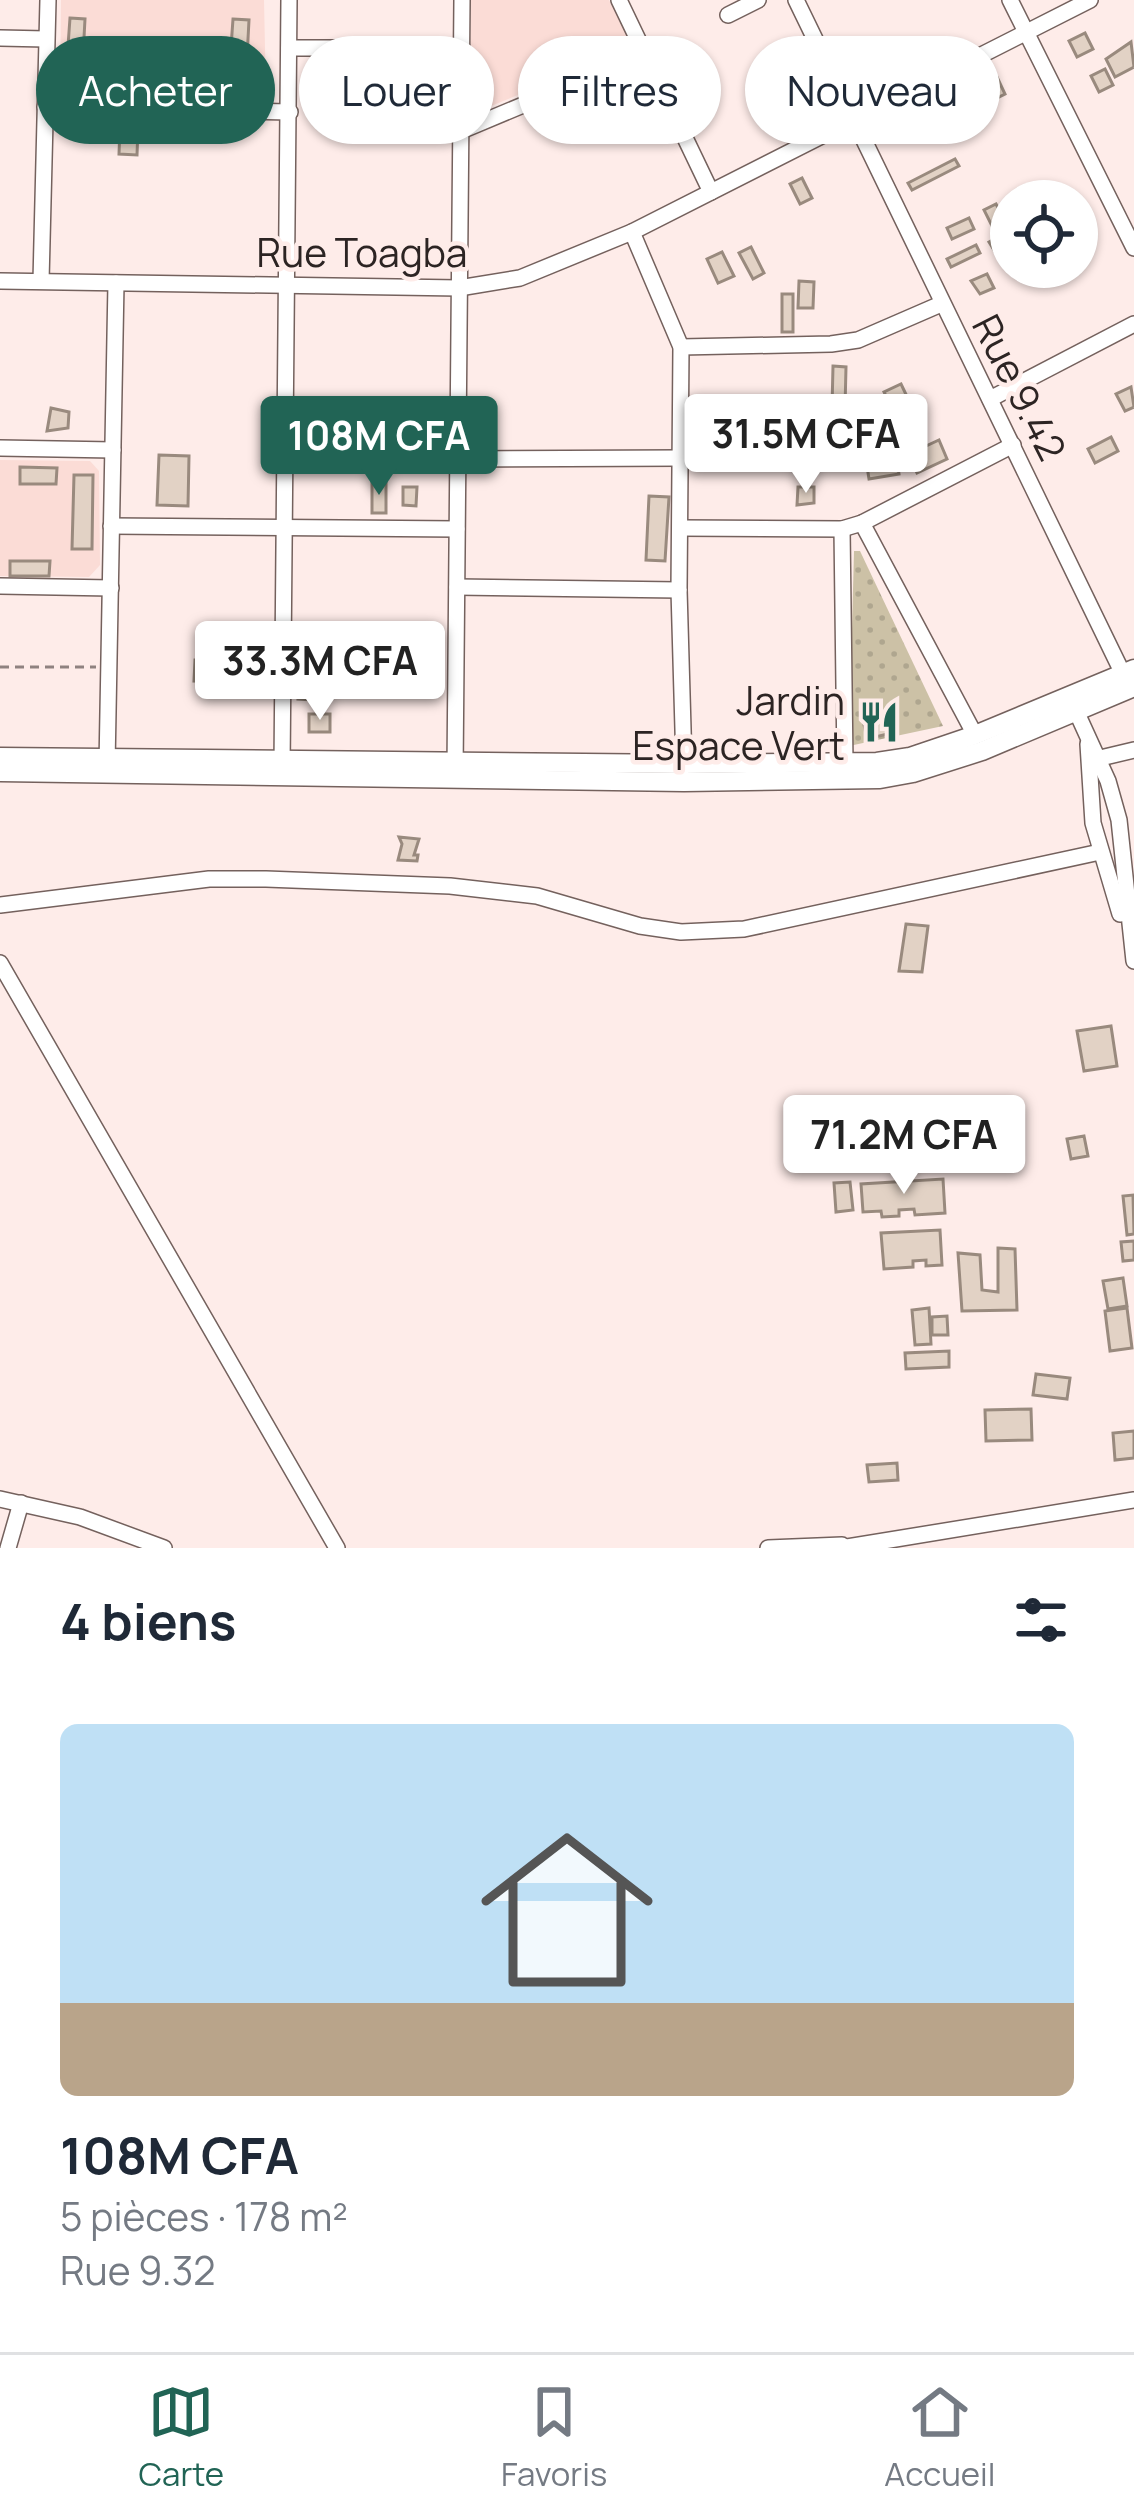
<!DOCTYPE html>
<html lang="fr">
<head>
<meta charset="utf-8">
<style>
  body { margin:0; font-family:Manrope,sans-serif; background:#f6f6f7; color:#1f2937; height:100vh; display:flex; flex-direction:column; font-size:45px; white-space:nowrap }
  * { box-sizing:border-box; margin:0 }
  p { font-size:39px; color:#747a83 }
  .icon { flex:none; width:66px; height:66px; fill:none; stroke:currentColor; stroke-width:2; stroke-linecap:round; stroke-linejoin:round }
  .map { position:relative; height:1548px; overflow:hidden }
  .side { display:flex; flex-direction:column; background:#fff; flex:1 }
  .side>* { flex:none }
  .top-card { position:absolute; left:36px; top:36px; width:1062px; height:108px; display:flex; gap:24px }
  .fabs { position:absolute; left:990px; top:180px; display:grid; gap:24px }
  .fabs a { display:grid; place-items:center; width:108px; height:108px; border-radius:50%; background:#fff; box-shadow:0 3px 9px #0004; font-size:60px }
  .price { position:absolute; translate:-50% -102px; padding:0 27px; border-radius:12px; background:#fff; color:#222; font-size:39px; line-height:78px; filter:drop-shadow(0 3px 6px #0008) }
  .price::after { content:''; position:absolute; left:50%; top:72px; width:36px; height:27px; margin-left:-18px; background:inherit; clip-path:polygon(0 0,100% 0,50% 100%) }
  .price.current { background:#216455; color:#fff }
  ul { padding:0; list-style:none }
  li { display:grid; align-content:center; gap:24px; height:636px; padding:0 60px }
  li span { display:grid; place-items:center; height:372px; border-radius:18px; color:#555 }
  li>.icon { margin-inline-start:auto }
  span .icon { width:216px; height:216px; fill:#fffc; stroke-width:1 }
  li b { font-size:51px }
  h2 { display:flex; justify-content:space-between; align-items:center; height:144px; padding:0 60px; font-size:51px }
  .chip { padding:0 42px; border-radius:54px; background:#fff; box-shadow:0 3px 9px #0004; font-size:42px; line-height:108px }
  .chip.current { background:#216455; color:#fff }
  .tab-bar { display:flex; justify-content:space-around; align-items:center; height:168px; border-top:3px solid #e0e1e3; background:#fff; font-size:33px; color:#747a83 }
  .tab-bar a { display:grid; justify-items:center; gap:6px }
  .tab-bar .current { color:#216455 }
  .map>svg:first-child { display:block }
</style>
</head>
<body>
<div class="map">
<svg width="1134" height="1548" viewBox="0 0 1134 1548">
  <defs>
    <pattern id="garden-dots" width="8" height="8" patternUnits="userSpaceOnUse" patternTransform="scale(3)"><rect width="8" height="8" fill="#ccc1a6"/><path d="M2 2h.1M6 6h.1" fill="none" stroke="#afa68f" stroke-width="1.8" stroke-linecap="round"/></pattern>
  </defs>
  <rect width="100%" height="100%" fill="#feece9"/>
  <g fill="#fbdcd6">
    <polygon points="61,0 264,0 266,97 255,105 70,103 60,89"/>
    <polygon points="471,0 609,0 633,48 469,115"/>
    <polygon points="0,460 90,461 99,471 100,565 89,577 0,576"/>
  </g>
  <polygon fill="url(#garden-dots)" points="854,551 860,551 943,726 849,746"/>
  <g fill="#e2d2c5" stroke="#998a7e" stroke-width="3">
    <polygon points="70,18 85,19 82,75 66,74"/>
    <polygon points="233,19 249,20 246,77 229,76"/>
    <polygon points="1085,33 1093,49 1077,57 1069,41"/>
    <polygon points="1131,42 1134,67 1115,77 1106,59"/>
    <polygon points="1105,69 1113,85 1099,92 1091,76"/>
    <polygon points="997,77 1005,94 993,100 985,83"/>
    <polygon points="82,84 108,86 107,102 81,100"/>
    <polygon points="927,109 935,125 922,131 914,115"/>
    <polygon points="120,127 138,128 137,155 119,154"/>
    <polygon points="955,159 959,166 912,190 908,183"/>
    <polygon points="802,178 812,198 800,204 790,184"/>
    <polygon points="996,204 1007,225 995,232 984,210"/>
    <polygon points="969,218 974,229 952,239 947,228"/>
    <polygon points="1007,232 1011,258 1002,263 989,242"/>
    <polygon points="976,245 980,253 951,267 947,259"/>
    <polygon points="751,247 764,273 753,279 739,253"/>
    <polygon points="722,252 734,276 718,283 707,259"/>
    <polygon points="987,274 994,288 980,294 971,281"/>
    <polygon points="799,281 814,282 813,308 798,308"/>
    <rect x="782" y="294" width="11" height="38"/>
    <polygon points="833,366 846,367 845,408 832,408"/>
    <polygon points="901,384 913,409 896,417 884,392"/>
    <polygon points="1131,387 1134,407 1125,411 1116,394"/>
    <polygon points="879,396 889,416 879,421 869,401"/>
    <polygon points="51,408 69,412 68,428 47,431"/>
    <polygon points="833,412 850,412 849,437 831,436"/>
    <polygon points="911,415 924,440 907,449 894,424"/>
    <polygon points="1111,437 1118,451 1095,463 1088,449"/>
    <polygon points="805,438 830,440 829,452 811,451"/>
    <polygon points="832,440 853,442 852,456 831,454"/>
    <polygon points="939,440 947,459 917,473 909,454"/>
    <polygon points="879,452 880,457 896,454 899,474 869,479 866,460"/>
    <polygon points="159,455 189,456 188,506 157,505"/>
    <polygon points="20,467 57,468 56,484 20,484"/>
    <polygon points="74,475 93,475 92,549 72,549"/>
    <rect x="372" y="483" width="14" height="30"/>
    <polygon points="403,487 417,487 416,506 403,505"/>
    <polygon points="798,487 814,487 814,503 797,505"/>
    <polygon points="649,496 669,497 665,561 646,560"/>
    <polygon points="10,561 50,561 49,576 10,576"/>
    <polygon points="321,629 338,630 338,647 320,647"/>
    <polygon points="195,660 231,662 230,682 194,681"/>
    <polygon points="393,674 427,675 427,684 393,683"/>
    <polygon points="299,684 330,685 329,701 298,699"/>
    <rect x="309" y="714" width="21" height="18"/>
    <polygon points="892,714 896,732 867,739 863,720"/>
    <polygon points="399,837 419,839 414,855 418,855 417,861 398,860 402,844"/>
    <polygon points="906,924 928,926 922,972 899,971"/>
    <polygon points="1111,1026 1117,1066 1084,1071 1077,1031"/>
    <polygon points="1084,1136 1088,1156 1071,1159 1067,1139"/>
    <polygon points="943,1179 945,1213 915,1215 914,1209 899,1210 899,1216 882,1217 881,1211 863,1212 861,1184"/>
    <polygon points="850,1182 853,1210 836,1212 834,1183"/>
    <polygon points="1133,1195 1134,1234 1127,1235 1123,1196"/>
    <polygon points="940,1230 942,1265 926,1266 926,1260 913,1261 913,1267 884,1269 881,1233"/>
    <polygon points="1134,1241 1134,1260 1123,1261 1121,1242"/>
    <polygon points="998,1248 1015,1249 1017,1310 962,1311 958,1253 980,1255 982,1290 998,1292"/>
    <polygon points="1123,1278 1127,1306 1108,1309 1103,1281"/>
    <polygon points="929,1308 931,1344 915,1345 912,1310"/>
    <polygon points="1127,1308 1132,1348 1110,1351 1105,1311"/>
    <polygon points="947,1316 948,1335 932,1335 932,1317"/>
    <polygon points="949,1351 949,1367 906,1369 905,1353"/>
    <polygon points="1036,1374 1070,1378 1067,1399 1033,1395"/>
    <polygon points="1031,1409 1032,1440 986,1441 985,1410"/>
    <polygon points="1134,1431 1134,1458 1115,1460 1113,1433"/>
    <polygon points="897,1463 898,1480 869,1482 867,1465"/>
  </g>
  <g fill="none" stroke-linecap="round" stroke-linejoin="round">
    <g stroke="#74615d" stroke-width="18">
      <g id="minor">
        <polyline points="619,0 711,192"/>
        <polyline points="796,0 1123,674"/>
        <polyline points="1010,0 1134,248"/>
        <polyline points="728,15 758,0"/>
        <polyline points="0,38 46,39"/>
        <polyline points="289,48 462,48"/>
        <polyline points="45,107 290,112"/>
        <polyline points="461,131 645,54"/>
        <polyline points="632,232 681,347 679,590 684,764"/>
        <polyline points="0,281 459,288 520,278 632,232 1090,0"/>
        <polyline points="41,281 48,0"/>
        <polyline points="681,347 831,344 858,340 941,304"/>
        <polyline points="990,399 1134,324"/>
        <polyline points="0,448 113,450"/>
        <polyline points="458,459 681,458"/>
        <polyline points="862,523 975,735"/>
        <polyline points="111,526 457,529"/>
        <polyline points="681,528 842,529 862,523 1013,445"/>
        <polyline points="842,529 845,764"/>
        <polyline points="0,586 111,588"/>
        <polyline points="457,587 679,590"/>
        <polyline points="1077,713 1108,781 1119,820 1134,961"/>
        <polyline points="1088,744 1093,823 1120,914"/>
        <polyline points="1092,760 1134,750"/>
        <polyline points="107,765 116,283"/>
        <polyline points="282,768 289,0"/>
        <polyline points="455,771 462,0"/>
        <polyline points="0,905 209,879 266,879 450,886 537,896 640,926 681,932 744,929 1100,852"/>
        <polyline points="0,963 337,1548"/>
        <polyline points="0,1499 80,1517 164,1548"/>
        <polyline points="8,1548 21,1503"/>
        <polyline points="768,1548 842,1545"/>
        <polyline points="841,1548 1134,1500"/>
      </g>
    </g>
    <g stroke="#74615d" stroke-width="21">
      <g id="major">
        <polyline points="0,757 684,764 877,762 910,757 975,735 1134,669"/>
        <polyline points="0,772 684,782 880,779 913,773 982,751 1134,687"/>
      </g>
    </g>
    <polyline stroke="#8f8280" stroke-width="3" stroke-dasharray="9 6" stroke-linecap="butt" points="0,667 96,667"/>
    <use href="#minor" stroke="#fff" stroke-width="15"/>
    <use href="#major" stroke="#fff" stroke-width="18"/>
  </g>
  <defs>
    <g id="restaurant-bare" transform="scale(3.24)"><path d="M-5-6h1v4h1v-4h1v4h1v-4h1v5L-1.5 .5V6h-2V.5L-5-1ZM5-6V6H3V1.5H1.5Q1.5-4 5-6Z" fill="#216455" stroke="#feece9" stroke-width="2.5" paint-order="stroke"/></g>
  </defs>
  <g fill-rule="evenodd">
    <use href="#restaurant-bare" x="879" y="722"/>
  </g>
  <g text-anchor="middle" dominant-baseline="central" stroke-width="9" stroke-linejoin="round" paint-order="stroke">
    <g font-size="39" fill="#2c2423" stroke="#feece9">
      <text x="362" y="252">Rue Toagba</text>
      <text transform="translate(1020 387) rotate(63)">Rue 9.42</text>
    </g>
    <g font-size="39" fill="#2c2423" stroke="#feece9" text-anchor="end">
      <text x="845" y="700">Jardin<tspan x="845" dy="45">Espace Vert</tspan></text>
    </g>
  </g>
</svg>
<div class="fabs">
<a><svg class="icon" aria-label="locate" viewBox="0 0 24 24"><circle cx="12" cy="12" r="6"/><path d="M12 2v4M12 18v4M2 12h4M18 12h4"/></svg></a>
</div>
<b class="price" style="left:806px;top:496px">31.5M CFA</b>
<b class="price current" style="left:379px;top:498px">108M CFA</b>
<b class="price" style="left:320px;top:723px">33.3M CFA</b>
<b class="price" style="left:904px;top:1197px">71.2M CFA</b>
<div class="top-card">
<a class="chip current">Acheter</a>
<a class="chip">Louer</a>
<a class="chip">Filtres</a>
<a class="chip">Nouveau</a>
</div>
</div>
<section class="side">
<h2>4 biens<svg class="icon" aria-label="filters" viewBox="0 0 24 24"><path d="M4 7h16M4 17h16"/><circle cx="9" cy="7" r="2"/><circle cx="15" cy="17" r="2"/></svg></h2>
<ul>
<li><span style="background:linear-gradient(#bfe0f5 75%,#b9a48a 0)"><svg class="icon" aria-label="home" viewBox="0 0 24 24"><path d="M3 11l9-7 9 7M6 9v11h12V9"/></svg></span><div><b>108M CFA</b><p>5 pièces · 178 m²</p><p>Rue 9.32</p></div></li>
</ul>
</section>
<nav class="tab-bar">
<a class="current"><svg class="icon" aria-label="map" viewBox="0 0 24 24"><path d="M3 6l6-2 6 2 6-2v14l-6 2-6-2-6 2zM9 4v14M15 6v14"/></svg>Carte</a>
<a><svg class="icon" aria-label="saved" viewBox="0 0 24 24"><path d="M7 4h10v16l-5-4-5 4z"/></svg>Favoris</a>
<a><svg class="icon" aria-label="home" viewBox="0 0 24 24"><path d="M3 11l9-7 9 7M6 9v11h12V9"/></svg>Accueil</a>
</nav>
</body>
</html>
